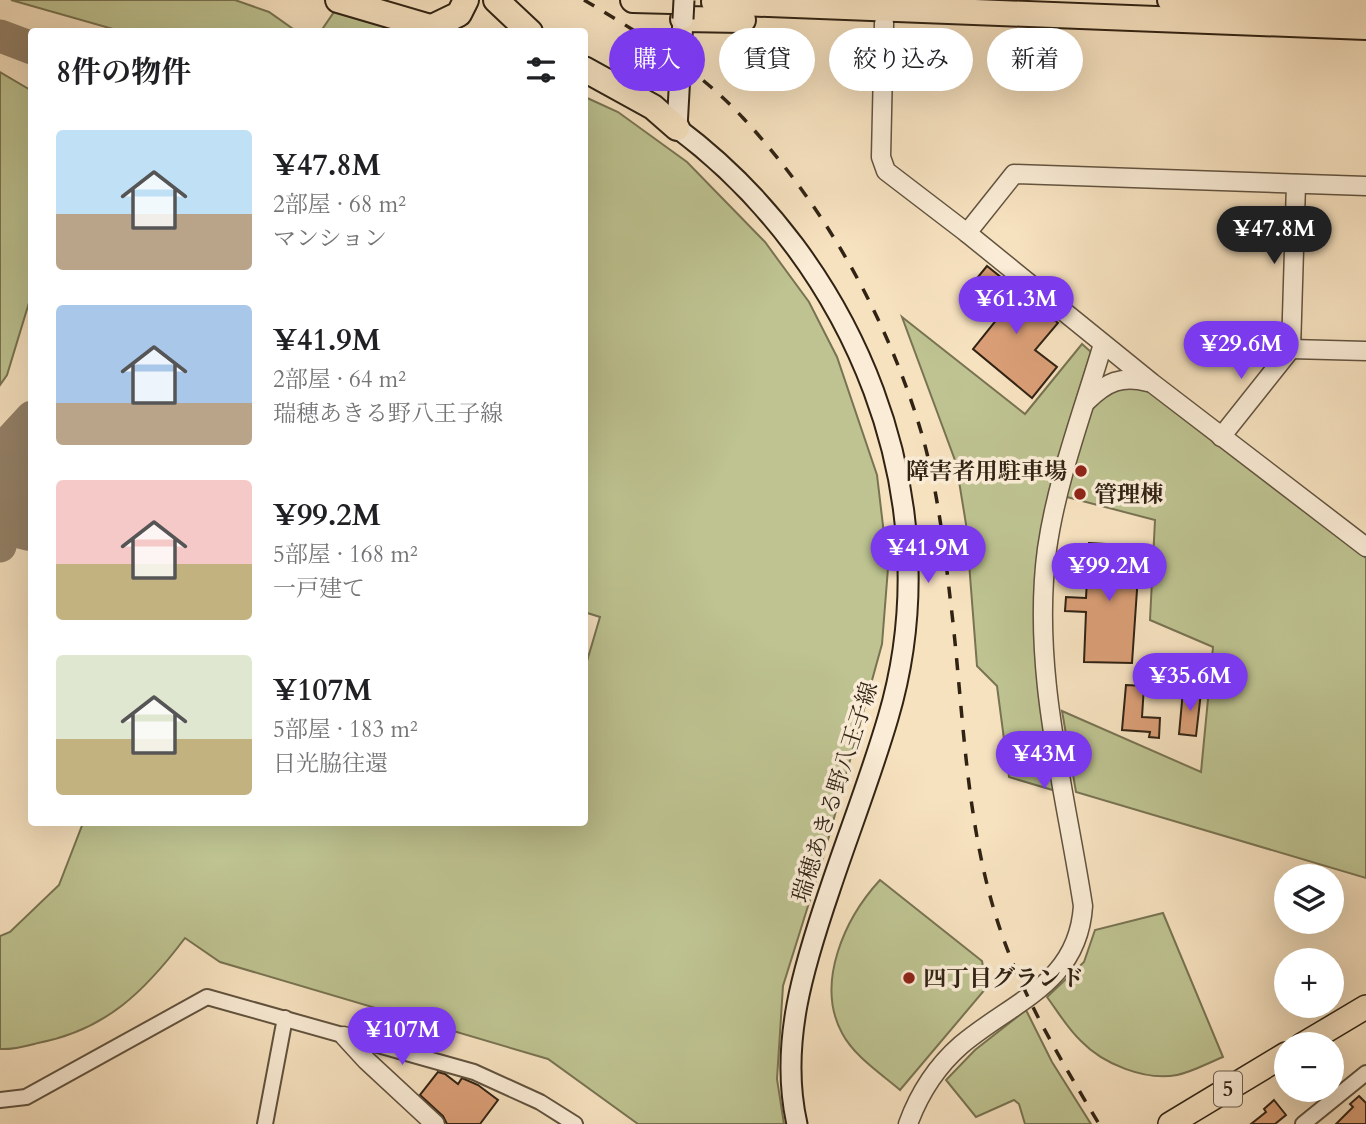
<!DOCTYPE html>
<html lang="ja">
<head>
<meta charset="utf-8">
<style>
  body { margin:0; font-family:Cardo,"Noto Serif JP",serif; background:#f2f2f2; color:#202124; height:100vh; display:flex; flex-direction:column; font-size:26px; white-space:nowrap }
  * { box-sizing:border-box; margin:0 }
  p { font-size:23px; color:#757577 }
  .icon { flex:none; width:38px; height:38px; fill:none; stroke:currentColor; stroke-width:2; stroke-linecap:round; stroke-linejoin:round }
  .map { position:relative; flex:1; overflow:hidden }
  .sheet { position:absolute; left:28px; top:28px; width:560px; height:798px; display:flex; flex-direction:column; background:#fff; border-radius:7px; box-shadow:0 7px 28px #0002 }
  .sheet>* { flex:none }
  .banner { position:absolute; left:609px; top:28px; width:651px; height:63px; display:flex; gap:14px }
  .fabs { position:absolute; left:1274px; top:864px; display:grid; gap:14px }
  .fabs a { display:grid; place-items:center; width:70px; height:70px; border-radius:50%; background:#fff; box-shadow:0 7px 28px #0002; font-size:35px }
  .price { position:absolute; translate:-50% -60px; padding:0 16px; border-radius:24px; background:#7c3aed; color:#fff; font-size:23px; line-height:46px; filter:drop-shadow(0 2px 4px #0008) }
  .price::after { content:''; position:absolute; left:50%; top:42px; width:21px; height:16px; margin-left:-10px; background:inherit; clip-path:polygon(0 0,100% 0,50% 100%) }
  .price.on { background:#222; color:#fff }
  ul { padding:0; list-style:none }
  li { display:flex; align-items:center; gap:21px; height:175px; padding:0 28px }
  li span { display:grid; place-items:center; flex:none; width:196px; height:140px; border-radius:7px; color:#555 }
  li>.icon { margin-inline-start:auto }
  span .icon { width:84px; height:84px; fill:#fffc; stroke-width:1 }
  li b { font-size:30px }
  h2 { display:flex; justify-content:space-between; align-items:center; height:84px; padding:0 28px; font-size:30px }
  .chip { padding:0 24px; border-radius:32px; background:#fff; box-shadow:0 7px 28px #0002; font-size:24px; line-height:63px }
  .chip.on { background:#7c3aed; color:#fff }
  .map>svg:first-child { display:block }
</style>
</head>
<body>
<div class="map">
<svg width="1366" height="1124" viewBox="0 0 1366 1124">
  <rect width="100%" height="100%" fill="#f7e2c0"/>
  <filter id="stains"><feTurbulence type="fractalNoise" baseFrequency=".00286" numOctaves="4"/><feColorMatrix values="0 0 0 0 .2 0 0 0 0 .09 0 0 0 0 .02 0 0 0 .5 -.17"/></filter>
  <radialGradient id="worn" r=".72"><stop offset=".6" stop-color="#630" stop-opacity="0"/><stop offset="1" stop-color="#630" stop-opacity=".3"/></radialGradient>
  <g fill="#bec391" stroke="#787352" stroke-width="2">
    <polygon points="11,0 235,0 269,12 296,31 120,31"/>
    <polygon points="334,12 399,31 321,31"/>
    <polygon points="0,72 32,91 31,296 7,375 0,385"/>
    <path d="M585 97 618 112 687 162 765 242 809 302 837 357 877 475 888 568 882 644 823 858 783 986 777 1079 784 1124H638L548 1059 220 962 185 938C145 991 106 1030 38 1043 26 1046 12 1050 0 1049V936L10 932 59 885 83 823 584 822 585 668 600 617 584 612Z"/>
    <path d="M902 317 1025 414 1082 344 1091 352 1066 432 1080 436C1087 418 1094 393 1114 387 1123 384 1138 388 1147 389L1366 558V878L1076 792 1062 711 1201 772 1213 647 1150 620 1155 520 1063 496 1039 548 1034 632 1044 717 1056 791 1009 777 997 686 977 666 966 524 956 463Z"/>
    <path d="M880 880 982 961 987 987 900 1090C880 1073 854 1056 842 1033 815 983 845 918 880 880Z"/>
    <path d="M1163 913 1223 1057C1208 1063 1192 1072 1177 1075 1145 1081 1103 1064 1081 1041 1068 1029 1058 1012 1047 997L1084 962 1095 930Z"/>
    <polygon points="1026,1010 1052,1062 1091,1124 1025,1124 1019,1104 1014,1100 976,1117 946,1080 975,1050"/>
  </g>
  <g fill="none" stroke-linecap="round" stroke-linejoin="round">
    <g stroke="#94826a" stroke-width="33">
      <polyline points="0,36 32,48"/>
      <polyline points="0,448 7,444 32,417"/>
      <polyline points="0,546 32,440"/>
    </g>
    <polyline stroke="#94826a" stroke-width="84" points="0,499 32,509"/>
  </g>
  <g fill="#db9f77" stroke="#312314" stroke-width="2">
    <polygon points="987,266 1058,323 1035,350 1057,367 1032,398 973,349 1006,308 973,283"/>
    <polygon points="1089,543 1140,546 1132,663 1084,662 1086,612 1065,611 1066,597 1086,598"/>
    <polygon points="1126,685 1144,686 1142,717 1160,718 1159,738 1149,737 1150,732 1122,730"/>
    <polygon points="1183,691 1201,692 1196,736 1179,734"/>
    <polygon points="438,1072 445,1074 458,1084 462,1078 478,1085 498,1100 480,1124 447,1124 443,1116 420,1095"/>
    <polygon points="1359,1096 1366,1103 1366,1124 1336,1124 1353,1107 1350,1104"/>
    <polygon points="1274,1100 1286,1115 1275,1124 1251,1124 1266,1112 1264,1109"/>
  </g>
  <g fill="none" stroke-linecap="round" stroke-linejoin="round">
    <g stroke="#62533f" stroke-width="18">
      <g id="minor">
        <polyline points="0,1100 26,1097 207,997 474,1072 540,1102 575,1124"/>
        <polyline points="265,1124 285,1018"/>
        <polyline points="1303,1124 1366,1073"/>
      </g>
    </g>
    <g stroke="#62533f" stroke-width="21">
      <g id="tertiary">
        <polyline points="884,23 881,157 886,171 967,233 1152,383 1366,547"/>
        <polyline points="967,233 1014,174 1366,186"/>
        <polyline points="1291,349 1366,351"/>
        <path d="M1087 401C1106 382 1122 375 1148 382"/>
        <polyline points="1221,437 1291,349 1296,184"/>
        <polyline points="344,1036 366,1060 435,1124"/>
        <path d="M908 1124C919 1094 937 1066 961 1045 1013 1001 1078 984 1083 906 1065 789 1031 668 1047 549 1057 479 1083 412 1103 344"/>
      </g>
    </g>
    <g stroke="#312314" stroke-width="23">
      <path id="secondary" d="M683 19 677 128C855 261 953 499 888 718 871 776 849 832 830 889 804 965 779 1044 797 1124"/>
    </g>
    <g stroke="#312314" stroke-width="26">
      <g id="primary">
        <polyline points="1302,1045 1366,1007"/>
        <polyline points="1170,1124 1286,1054"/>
      </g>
    </g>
    <g stroke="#312314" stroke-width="28">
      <g id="trunk">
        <polyline points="338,0 447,32"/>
        <polyline points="496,0 530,32"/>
        <polyline points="633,0 671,1"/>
        <polyline points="1170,0 1366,8"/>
        <polyline points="714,2 1366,27"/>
        <polyline points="683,19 743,20"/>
        <polyline points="432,27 459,14 466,0"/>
        <polyline points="584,69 653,107 677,128"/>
      </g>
    </g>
    <use href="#minor" stroke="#faecd6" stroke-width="14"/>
    <use href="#tertiary" stroke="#faecd6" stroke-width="18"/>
    <use href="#secondary" stroke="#faecd6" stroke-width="19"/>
    <use href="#primary" stroke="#f7e2c0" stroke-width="23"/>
    <use href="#trunk" stroke="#f7e2c0" stroke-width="24"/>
    <path stroke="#312314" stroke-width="3.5" stroke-dasharray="12 12" stroke-linecap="butt" d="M584 0C640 33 700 71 744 119 827 209 889 321 923 438 937 489 944 544 950 597 963 701 964 809 994 910 1017 988 1058 1055 1099 1124"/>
    <g stroke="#312314" stroke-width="23" stroke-linecap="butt">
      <polyline id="secondary-bridge" points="683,19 684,0"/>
    </g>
    <use href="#secondary-bridge" stroke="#faecd6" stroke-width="19"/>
  </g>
  <g fill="#8f2418" stroke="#faecd6" stroke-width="2.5">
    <circle cx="1081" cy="471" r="7"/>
    <circle cx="1080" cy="494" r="7"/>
    <circle cx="909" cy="978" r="7"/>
  </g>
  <g text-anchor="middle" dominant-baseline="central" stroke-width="7" stroke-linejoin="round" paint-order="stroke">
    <rect fill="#faecd6" stroke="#6d5f4e" stroke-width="2" x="1214" y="1071.5" width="28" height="35" rx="5"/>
    <g font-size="21" font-weight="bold" fill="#312314">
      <text x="1228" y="1089">5</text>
    </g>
    <g font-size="23" font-weight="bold" fill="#312314" stroke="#faecd6" text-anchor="start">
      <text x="1067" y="471" text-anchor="end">障害者用駐車場</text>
      <text x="1094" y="494">管理棟</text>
      <text x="923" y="978">四丁目グランド</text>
    </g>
    <g font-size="23" fill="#312314" stroke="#faecd6">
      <text transform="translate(835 792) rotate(-72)">瑞穂あきる野八王子線</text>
    </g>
  </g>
  <rect width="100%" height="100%" filter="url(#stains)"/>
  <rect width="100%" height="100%" fill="url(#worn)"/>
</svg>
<div class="fabs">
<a><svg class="icon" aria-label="layers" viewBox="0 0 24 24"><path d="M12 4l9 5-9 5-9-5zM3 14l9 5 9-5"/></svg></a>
<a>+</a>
<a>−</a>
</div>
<b class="price on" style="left:1274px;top:266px">¥47.8M</b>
<b class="price" style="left:1016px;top:336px">¥61.3M</b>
<b class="price" style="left:1241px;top:381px">¥29.6M</b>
<b class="price" style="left:928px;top:585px">¥41.9M</b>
<b class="price" style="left:1109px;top:603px">¥99.2M</b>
<b class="price" style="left:1190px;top:713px">¥35.6M</b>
<b class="price" style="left:1044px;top:791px">¥43M</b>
<b class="price" style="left:402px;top:1067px">¥107M</b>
<div class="banner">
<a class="chip on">購入</a>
<a class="chip">賃貸</a>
<a class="chip">絞り込み</a>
<a class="chip">新着</a>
</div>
<section class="sheet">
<h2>8件の物件<svg class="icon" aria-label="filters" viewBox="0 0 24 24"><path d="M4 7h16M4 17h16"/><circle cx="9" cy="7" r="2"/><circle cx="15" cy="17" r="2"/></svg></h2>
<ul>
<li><span style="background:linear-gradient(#bfe0f5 60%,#b9a48a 0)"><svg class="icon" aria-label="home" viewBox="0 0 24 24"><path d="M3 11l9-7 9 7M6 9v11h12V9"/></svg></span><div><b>¥47.8M</b><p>2部屋 · 68 m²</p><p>マンション</p></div></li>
<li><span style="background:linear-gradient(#a9c7e8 70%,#b9a48a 0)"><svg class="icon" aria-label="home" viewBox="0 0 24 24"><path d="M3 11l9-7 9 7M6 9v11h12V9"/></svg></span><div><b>¥41.9M</b><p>2部屋 · 64 m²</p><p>瑞穂あきる野八王子線</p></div></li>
<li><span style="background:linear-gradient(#f6c9c9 60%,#c2b280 0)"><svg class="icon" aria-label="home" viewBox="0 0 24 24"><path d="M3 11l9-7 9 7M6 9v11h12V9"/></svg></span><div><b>¥99.2M</b><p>5部屋 · 168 m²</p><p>一戸建て</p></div></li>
<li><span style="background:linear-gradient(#dfe7d0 60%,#c2b280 0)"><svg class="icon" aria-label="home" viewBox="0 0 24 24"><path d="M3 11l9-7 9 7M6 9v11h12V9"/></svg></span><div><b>¥107M</b><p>5部屋 · 183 m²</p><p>日光脇往還</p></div></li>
</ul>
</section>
</div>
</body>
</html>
